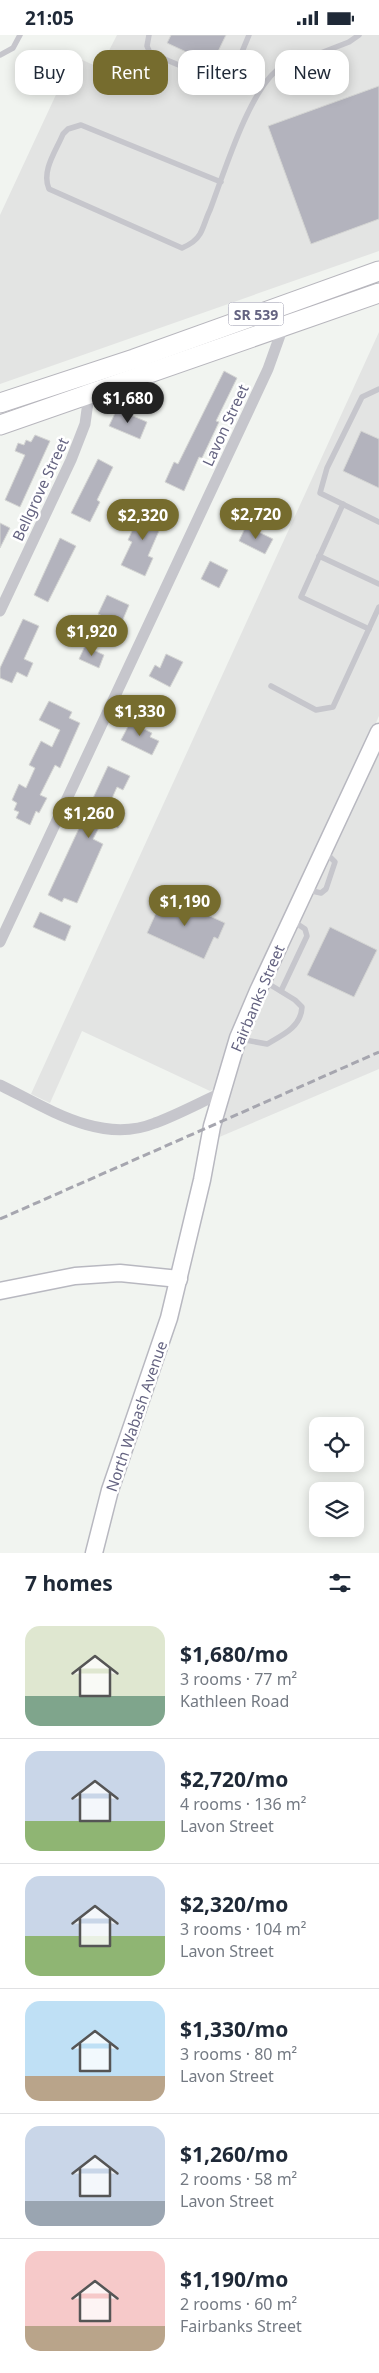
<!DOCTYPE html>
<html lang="en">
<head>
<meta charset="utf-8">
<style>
  body { margin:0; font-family:"Noto Sans",sans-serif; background:#f2f2f3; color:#1f2937; height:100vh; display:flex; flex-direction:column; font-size:19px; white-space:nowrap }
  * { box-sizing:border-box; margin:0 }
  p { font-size:16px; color:#747a83 }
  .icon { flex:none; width:28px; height:28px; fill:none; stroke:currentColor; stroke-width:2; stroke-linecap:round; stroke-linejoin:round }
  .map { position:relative; height:1518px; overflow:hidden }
  .sheet { display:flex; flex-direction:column; background:#fff; flex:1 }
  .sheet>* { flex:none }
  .banner { position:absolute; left:15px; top:15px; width:350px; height:45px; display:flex; gap:10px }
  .tools { position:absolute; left:309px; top:1382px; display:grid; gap:10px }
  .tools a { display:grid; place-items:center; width:55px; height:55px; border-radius:10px; background:#fff; box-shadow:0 2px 12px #0003; font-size:25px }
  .price { position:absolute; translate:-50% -42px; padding:0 11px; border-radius:18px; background:#766c2e; color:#fff; font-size:16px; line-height:32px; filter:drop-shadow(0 1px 2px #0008) }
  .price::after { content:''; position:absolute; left:50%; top:30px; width:15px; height:11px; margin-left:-8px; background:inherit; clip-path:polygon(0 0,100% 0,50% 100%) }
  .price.selected { background:#222; color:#fff }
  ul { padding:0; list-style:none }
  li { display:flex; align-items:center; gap:15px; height:125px; padding:0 25px }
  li+li { border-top:1px solid #e0e1e3 }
  li span { display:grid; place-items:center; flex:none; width:140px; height:100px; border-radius:15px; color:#555 }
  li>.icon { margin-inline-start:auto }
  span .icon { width:60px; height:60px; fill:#fffc; stroke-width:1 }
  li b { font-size:21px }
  h2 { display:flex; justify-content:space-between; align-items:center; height:60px; padding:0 25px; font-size:21px }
  .chip { padding:0 18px; border-radius:15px; background:#fff; box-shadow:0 2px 12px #0003; font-size:18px; line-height:45px }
  .chip.selected { background:#766c2e; color:#fff }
  .status { display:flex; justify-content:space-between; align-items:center; height:35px; padding:0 25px; background:#fff; direction:ltr }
  .status svg { height:14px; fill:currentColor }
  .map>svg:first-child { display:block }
</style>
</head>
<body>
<div class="status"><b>21:05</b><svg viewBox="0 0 49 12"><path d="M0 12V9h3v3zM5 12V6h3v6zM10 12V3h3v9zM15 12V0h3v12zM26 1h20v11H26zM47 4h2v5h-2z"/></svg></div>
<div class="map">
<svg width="379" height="1518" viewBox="0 0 379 1518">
  <rect width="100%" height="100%" fill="#f1f4f0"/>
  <g fill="#e3e4e3">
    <polygon points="117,0 379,0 379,216 0,349 0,180 74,21 100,33"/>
    <polygon points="379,297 379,681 216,1053 210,1056 82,996 50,1068 31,1059"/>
    <polygon points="379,712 379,1034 217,1103 244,1005 264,959"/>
  </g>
  <g fill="#b3b3bd" stroke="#d4d5d3">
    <polygon points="171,0 226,0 212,29 167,8"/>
    <polygon points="379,51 379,184 311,209 268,91"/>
    <polygon points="224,336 237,343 216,386 219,387 202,423 199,422 184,456 165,447 174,427 178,429"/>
    <polygon points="117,374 147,387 140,404 109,391"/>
    <polygon points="361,396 379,404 379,453 343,436"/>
    <polygon points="35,400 50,406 20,472 5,465 25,420 15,416 18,408 24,410 26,405 31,407"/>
    <polygon points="98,424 113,432 97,465 100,467 90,487 71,478"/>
    <polygon points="143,472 165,482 148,521 153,523 145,541 121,530 132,507 128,505"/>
    <polygon points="0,488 10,493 0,513"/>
    <polygon points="246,491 273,504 265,519 239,506"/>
    <polygon points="60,503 76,511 48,567 34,560"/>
    <polygon points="210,526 228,535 219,553 201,544"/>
    <polygon points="107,560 129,570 121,589 98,579"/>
    <polygon points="23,584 39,591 24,624 33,628 27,642 17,637 12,648 0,643 0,633"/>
    <polygon points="85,611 104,620 99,633 79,624"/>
    <polygon points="166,619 183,627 170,652 149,641 155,630 160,633"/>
    <polygon points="49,666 72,677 69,683 80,688 60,733 55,730 40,760 47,763 39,778 36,776 30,790 16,783 19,777 14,775 17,768 12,765 19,749 26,753 35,733 29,730 41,706 52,712 60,695 39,685"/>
    <polygon points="133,682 141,686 138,691 152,698 150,702 159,706 152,720 121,705"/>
    <polygon points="108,731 130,741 123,755 117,752 109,770 125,778 118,793 103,785 93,804 103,809 77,868 64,863 62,867 48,860"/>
    <polygon points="164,860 225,888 218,904 214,902 204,924 147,898"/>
    <polygon points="40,877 71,891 65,906 33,892"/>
    <polygon points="330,892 377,915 354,962 307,940"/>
  </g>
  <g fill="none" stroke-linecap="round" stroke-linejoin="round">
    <g stroke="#b8b8c0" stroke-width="19">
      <g id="secondary">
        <polyline points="0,1256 75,1241 120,1238 179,1244"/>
        <polyline points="94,1518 110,1455 169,1283 202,1145 212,1091 238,1003 258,956 379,697"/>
      </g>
    </g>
    <g stroke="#b7b6bd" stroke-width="21">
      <g id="primary">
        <polyline points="0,368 134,324 379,236"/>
        <polyline points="0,390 379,258"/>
      </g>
    </g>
    <g stroke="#c6c6cc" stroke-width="5.5">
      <polyline points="149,0 147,11 150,18 217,46 232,41 249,0"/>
      <polyline points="0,20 13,13 20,0"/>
      <path d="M221 147 81 90 68 94 63 99C56 116 41 136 49 154L182 213C189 210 196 206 200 199 204 192 206 183 210 175 224 138 248 59 277 35L349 7 359 0"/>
      <polyline points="379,354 362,362 327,433 320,458 379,487"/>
      <polyline points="343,469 301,562 369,594"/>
      <polyline points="319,521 379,549"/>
      <polyline points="271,651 316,675 333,672 379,572"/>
      <polyline points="308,855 321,858 326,854 335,827 325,817"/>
      <polyline points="281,956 307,901 305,894 293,886"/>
      <path d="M240 1004 267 1009C283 1000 301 992 302 972L295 965 264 946"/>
    </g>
    <g stroke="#c6c6cc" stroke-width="11">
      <polyline points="0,576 71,425 85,389 89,360 87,339"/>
      <polyline points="0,907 268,334 283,292"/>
      <path d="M0 1050C47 1073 101 1110 155 1088 177 1080 199 1068 221 1058"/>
    </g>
    <use href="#secondary" stroke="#fff" stroke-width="16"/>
    <use href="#primary" stroke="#fff" stroke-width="19"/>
    <polyline stroke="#a6a6af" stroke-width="3" stroke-dasharray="8 4" stroke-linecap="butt" points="0,1184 379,1017"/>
  </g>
  <g text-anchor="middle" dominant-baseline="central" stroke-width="5" stroke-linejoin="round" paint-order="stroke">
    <rect fill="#fff" stroke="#9292a7" stroke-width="1" x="228.5" y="267.5" width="55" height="23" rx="4"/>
    <g font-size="14" font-weight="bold" fill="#646381">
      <text x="256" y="279">SR 539</text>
    </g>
    <g font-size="15" fill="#646381" stroke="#fff">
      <text transform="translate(225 390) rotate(-65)">Lavon Street</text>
      <text transform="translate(40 454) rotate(-65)">Bellgrove Street</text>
      <text transform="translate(257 963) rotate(-67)">Fairbanks Street</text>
      <text transform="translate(136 1381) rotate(-71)">North Wabash Avenue</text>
    </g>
  </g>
</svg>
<div class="tools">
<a><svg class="icon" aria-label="locate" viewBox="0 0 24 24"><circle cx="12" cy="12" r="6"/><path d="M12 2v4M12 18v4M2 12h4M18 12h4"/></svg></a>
<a><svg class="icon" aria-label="layers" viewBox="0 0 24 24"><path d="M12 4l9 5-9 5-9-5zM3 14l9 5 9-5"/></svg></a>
</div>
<b class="price selected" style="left:128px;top:389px">$1,680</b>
<b class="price" style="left:256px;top:505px">$2,720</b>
<b class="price" style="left:143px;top:506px">$2,320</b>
<b class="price" style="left:92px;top:622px">$1,920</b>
<b class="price" style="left:140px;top:702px">$1,330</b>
<b class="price" style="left:89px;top:804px">$1,260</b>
<b class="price" style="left:185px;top:892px">$1,190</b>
<div class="banner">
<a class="chip">Buy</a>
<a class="chip selected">Rent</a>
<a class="chip">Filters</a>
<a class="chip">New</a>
</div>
</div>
<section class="sheet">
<h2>7 homes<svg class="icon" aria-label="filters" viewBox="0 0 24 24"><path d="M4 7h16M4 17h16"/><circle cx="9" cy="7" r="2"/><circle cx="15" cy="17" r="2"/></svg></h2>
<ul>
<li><span style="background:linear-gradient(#dfe7d0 70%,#7fa58c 0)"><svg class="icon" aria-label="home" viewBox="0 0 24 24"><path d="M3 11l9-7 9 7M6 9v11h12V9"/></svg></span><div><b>$1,680/mo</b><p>3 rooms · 77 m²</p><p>Kathleen Road</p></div></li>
<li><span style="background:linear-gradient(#c9d6e8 70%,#8fb573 0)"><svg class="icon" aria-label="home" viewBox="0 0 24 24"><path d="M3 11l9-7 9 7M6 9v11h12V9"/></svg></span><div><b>$2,720/mo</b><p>4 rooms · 136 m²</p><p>Lavon Street</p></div></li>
<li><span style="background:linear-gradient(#c9d6e8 60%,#8fb573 0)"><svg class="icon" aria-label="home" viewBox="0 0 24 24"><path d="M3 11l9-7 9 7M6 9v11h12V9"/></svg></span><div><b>$2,320/mo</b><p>3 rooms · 104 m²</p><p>Lavon Street</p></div></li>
<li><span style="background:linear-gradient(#bfe0f5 75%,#b9a48a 0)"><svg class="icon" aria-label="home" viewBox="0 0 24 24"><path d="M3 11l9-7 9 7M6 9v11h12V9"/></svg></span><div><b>$1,330/mo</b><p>3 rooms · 80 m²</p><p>Lavon Street</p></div></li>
<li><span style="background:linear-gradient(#c9d6e8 75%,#9aa5b1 0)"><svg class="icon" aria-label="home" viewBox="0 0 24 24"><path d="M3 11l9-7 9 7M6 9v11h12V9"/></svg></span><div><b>$1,260/mo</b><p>2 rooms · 58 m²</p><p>Lavon Street</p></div></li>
<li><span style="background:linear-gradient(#f6c9c9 75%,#b9a48a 0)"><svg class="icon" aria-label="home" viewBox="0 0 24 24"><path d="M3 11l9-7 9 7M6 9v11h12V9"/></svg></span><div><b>$1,190/mo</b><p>2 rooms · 60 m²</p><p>Fairbanks Street</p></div></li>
</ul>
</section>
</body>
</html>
